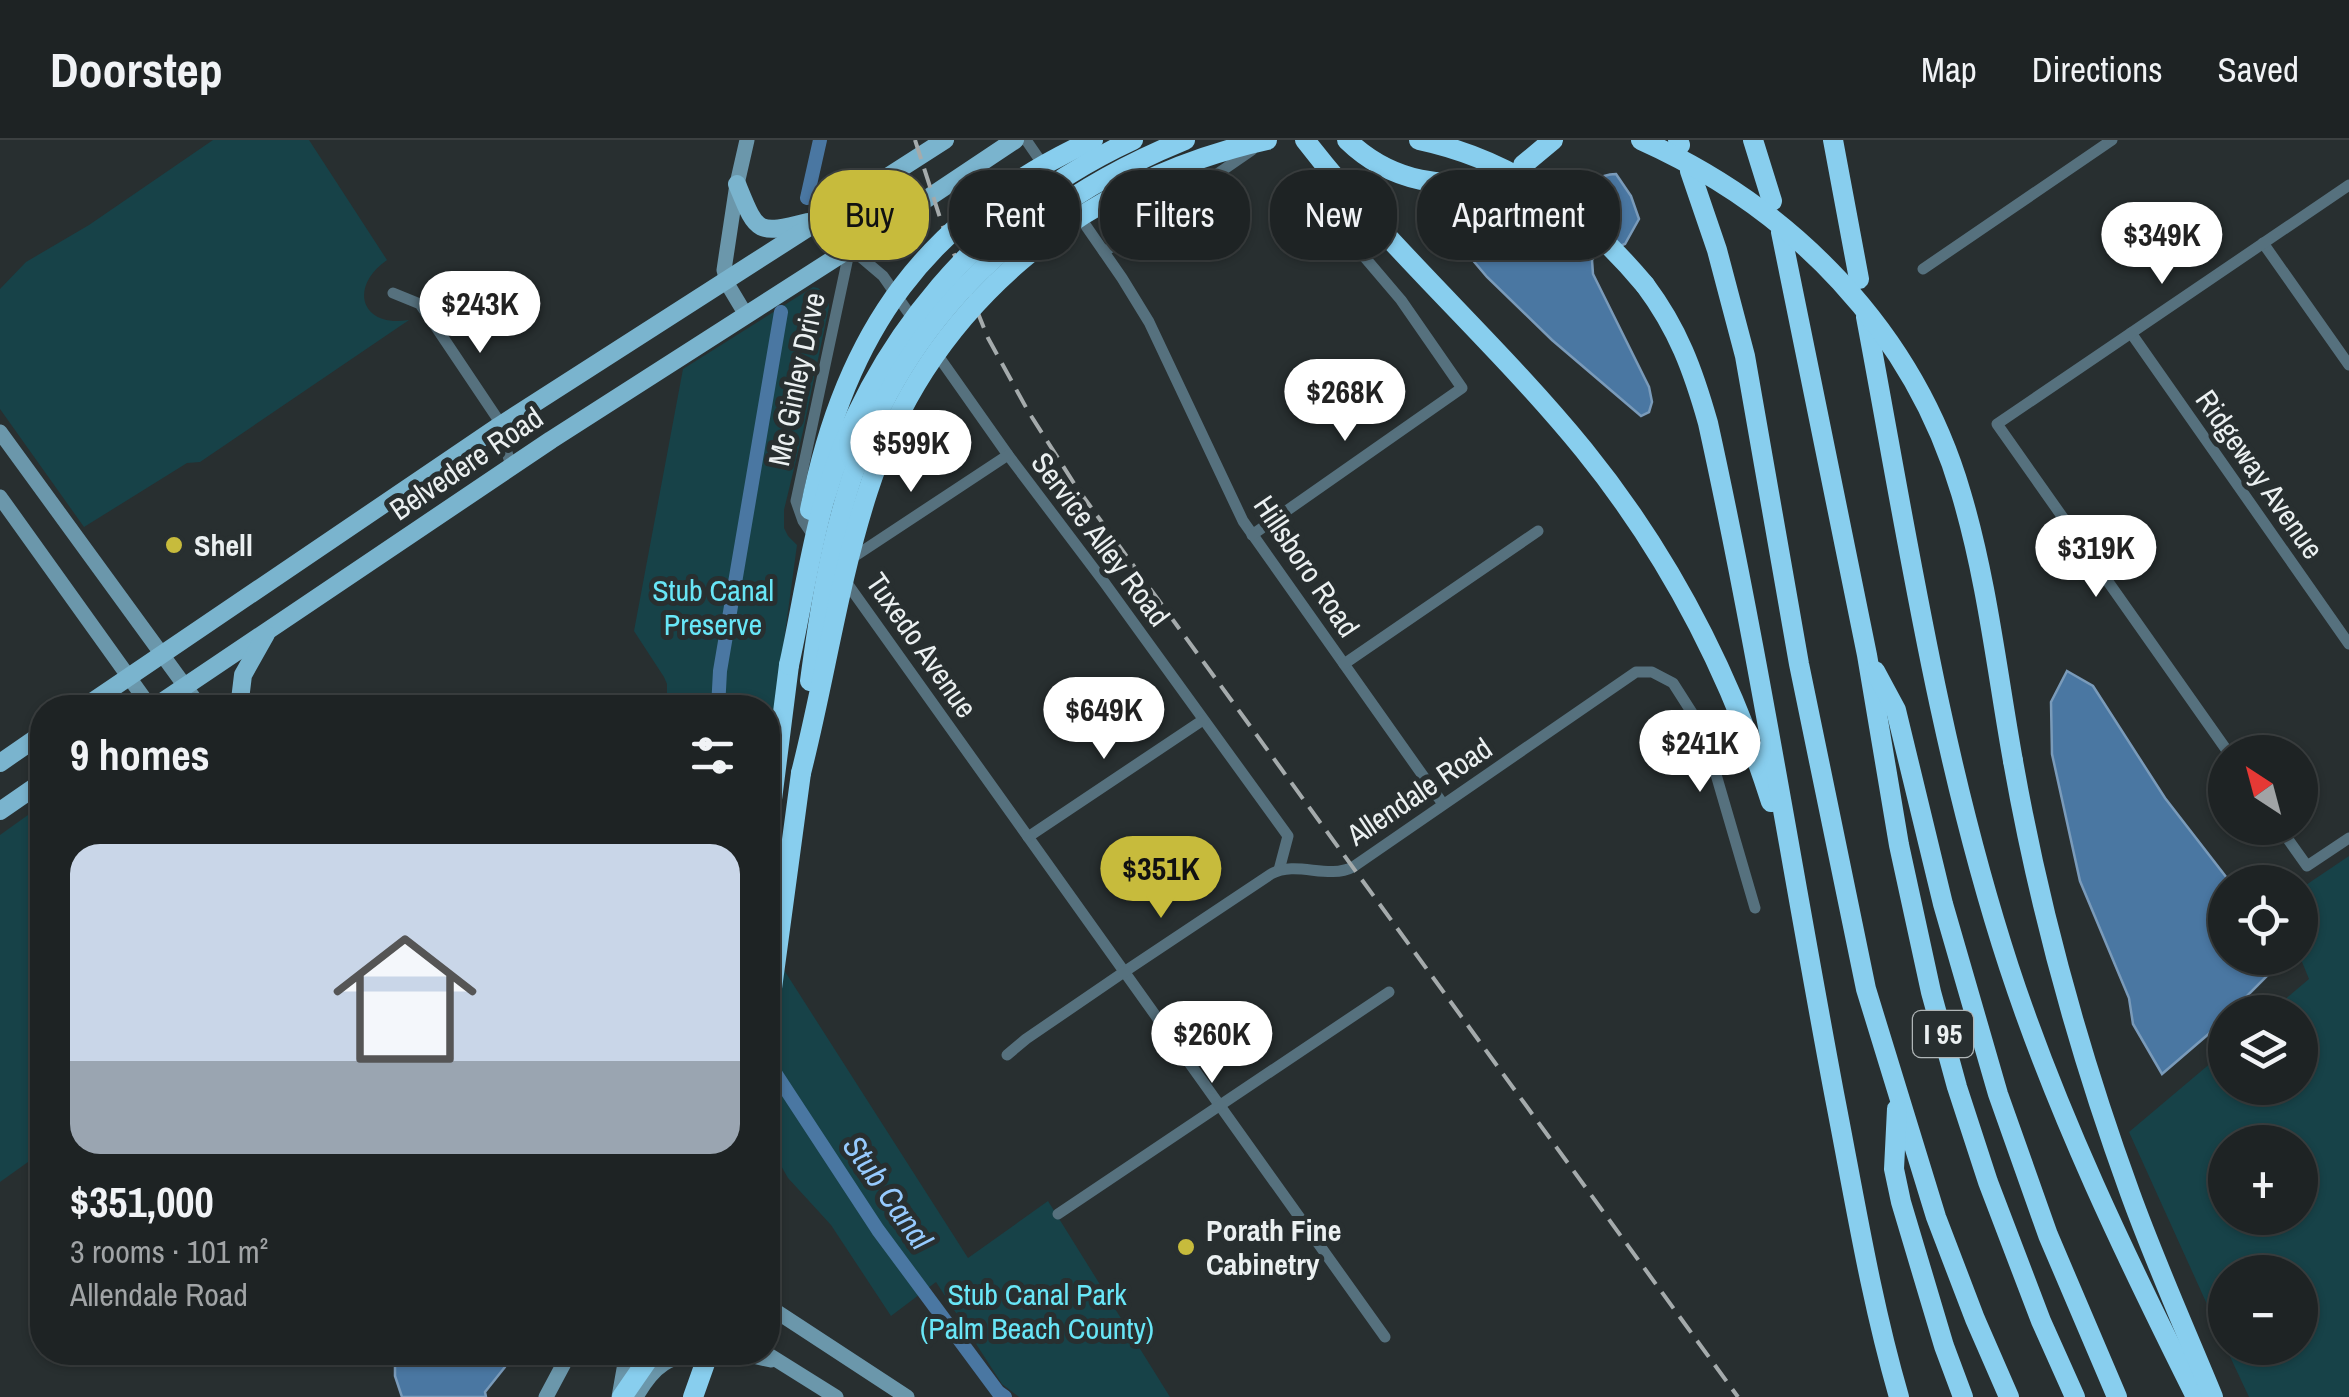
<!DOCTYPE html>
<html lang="en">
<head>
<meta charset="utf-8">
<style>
  body { margin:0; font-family:"Archivo Narrow",sans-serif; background:#2b2f31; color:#f1f3f6; height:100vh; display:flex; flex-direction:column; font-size:38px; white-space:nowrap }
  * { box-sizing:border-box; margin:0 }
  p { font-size:32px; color:#a1a4a6 }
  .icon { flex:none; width:55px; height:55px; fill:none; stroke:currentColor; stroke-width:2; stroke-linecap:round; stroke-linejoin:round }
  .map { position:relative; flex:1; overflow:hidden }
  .sheet { position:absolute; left:30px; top:555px; width:750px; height:670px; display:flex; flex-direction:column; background:#1e2324; border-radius:40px; box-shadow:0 2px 8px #0004,0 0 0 2px #3c4041 }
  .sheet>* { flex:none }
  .top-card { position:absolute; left:810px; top:30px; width:950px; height:90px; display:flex; gap:20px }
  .needle { width:65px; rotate:324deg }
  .fabs { position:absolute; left:2208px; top:595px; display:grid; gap:20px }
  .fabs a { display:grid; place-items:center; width:110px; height:110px; border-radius:50%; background:#1e2324; box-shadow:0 2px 8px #0004,0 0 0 2px #3c4041; font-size:50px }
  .price { position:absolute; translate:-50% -85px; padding:0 22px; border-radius:35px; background:#fff; color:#222; font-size:32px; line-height:65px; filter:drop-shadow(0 2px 5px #0008) }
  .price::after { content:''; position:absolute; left:50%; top:60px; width:30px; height:22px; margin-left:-15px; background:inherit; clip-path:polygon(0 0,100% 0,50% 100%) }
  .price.active { background:#c7bb3c; color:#111 }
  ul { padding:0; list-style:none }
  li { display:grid; align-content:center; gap:20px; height:530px; padding:0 40px }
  li span { display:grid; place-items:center; height:310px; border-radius:30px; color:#555 }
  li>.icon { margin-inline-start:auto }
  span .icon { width:180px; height:180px; fill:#fffc; stroke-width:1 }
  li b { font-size:42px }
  h2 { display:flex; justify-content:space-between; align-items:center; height:120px; padding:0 40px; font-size:42px }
  .pill { padding:0 35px; border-radius:40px; background:#1e2324; box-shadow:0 2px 8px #0004,0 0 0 2px #3c4041; font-size:35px; line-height:90px }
  .pill.active { background:#c7bb3c; color:#111 }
  header { display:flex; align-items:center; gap:60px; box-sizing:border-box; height:140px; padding:0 50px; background:#1e2324; border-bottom:2px solid #3c4041 }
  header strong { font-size:48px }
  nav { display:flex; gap:55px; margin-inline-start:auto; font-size:35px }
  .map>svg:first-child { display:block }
</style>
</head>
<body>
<header>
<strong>Doorstep</strong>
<nav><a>Map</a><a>Directions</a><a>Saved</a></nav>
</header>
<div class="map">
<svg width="2349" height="1257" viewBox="0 0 2349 1257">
  <rect width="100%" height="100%" fill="#282f30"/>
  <g fill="#174248" fill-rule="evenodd">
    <path d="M213 0H309L387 120C348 147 361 188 409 180L200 322 187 323 84 387 0 269V149L26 122 89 85Z"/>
    <polygon points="813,147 818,148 829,158 829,167 803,291 784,370 784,388 788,396 797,405 768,618 768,568 667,567 667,544 664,537 634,491 683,229"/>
    <polygon points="42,665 42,1012 0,1042 0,695"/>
    <path d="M2349 716V1257H2249L2226 1208H2300V1132H2225V1204L2129 992 2225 911V948H2300V872H2270L2309 839 2300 817V749ZM2300 1002V1078H2225V1002Z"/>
    <polygon points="768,805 968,1118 1048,1061 1170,1257 1019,1257 1002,1244 936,1142 891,1176 831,1085 788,1038 768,1003"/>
  </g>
  <g fill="#4a77a2" stroke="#7a9bba" stroke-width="2.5">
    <path d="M1616 34 1631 56 1639 79 1625 104 1596 115 1592 120 1593 134 1649 247 1652 262 1649 272 1641 276 1552 200 1487 137 1465 111 1457 96C1489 86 1525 86 1555 68 1576 55 1590 35 1616 34Z"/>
    <polygon points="2067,531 2093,546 2165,658 2230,742 2225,742 2225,818 2276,819 2274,829 2231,872 2225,872 2225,879 2219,885 2162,934 2133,884 2129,858 2080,741 2052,614 2051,562"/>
    <polygon points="395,1213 509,1213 505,1227 485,1252 486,1257 402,1257 395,1236"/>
  </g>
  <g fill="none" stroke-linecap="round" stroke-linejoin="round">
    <g stroke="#4a77a2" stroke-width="14">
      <polyline points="807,58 820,0"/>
      <polyline points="718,568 720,531 781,172"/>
      <polyline points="768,922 878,1090 998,1252 1005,1257"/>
    </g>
    <g stroke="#56717e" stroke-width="11">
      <polyline points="1026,0 1046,29"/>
      <polyline points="1077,73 1122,138 1149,182 1243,381 1443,664"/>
      <polyline points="2263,103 2349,225"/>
      <polyline points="1104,112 1252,10"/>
      <polyline points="1923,129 2112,0"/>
      <polyline points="393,153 420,164 436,187 497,278 511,326"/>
      <polyline points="2131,193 2349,504"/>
      <polyline points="934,210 1008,315 1104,442 1288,696 1279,730"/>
      <polyline points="1252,395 1462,248 1401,160 1338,86"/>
      <polyline points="816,400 803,381 796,361 850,108 883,136 915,182"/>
      <polyline points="849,420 1008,315"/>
      <polyline points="844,439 1385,1197"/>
      <polyline points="1344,524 1538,391"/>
      <polyline points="2228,612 1997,284 2349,45"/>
      <polyline points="2280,688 2307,726 2349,698"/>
      <polyline points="1028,697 1203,580"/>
      <path d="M1007 915 1026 899 1124 832 1271 734C1297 720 1327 740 1353 727L1636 532H1652L1673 543 1703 590 1755 768"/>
      <polyline points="1058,1074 1389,852"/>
    </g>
    <g stroke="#6b97ab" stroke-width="15">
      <polyline points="746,175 728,145 724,130 737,44 747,0"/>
      <polyline points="0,292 201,568"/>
      <polyline points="0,357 151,568"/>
      <polyline points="768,1166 907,1257"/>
      <polyline points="735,1212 771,1220"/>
      <polyline points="764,1212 836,1257"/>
      <polyline points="546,1257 570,1212"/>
      <polyline points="619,1257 627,1212"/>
      <path d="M636 1257C654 1225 669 1215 706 1212"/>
    </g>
    <g stroke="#7ab4ce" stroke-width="18">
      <path d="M737 44C757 93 756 95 808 82"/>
      <polyline points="83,568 499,286 945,0"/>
      <polyline points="153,568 551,300 904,74 1015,0"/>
      <polyline points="239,568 243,535 266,494"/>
      <polyline points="0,623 42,594"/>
      <polyline points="0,671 42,642"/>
    </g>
    <g stroke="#88ceee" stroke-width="20">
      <path d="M1305 0C1390 110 1496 202 1584 310 1669 415 1730 533 1771 662"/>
      <path d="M1347 0C1389 41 1448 53 1504 35"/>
      <polyline points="1678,0 1680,5"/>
      <polyline points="1753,0 1772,61"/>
      <polyline points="1833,0 1859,139"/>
      <polyline points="1523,25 1553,0"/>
      <polyline points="1690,31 1717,110 1745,216 1799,524 1866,849 1936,1077 1975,1179 2009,1257"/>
      <polyline points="1781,92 1867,515 1899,705 1931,852 1957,947 1988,1042 2041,1181 2075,1257"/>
      <path d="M1645 145C1678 189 1693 230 1708 283 1757 505 1792 730 1834 953 1854 1055 1870 1157 1899 1257"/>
      <path d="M1866 177C1907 395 1940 616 2009 827 2058 976 2126 1117 2196 1257"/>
      <polyline points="1875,531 1896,570 1943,764 1998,954 2048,1095 2117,1257"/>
      <path d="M2013 621C2039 768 2079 913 2130 1053 2155 1122 2185 1189 2213 1257"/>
      <polyline points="768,691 789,525"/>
      <polyline points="768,878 801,633"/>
      <polyline points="1897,969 1894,1029 1901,1062 1944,1206 1963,1257"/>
      <polyline points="622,1257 653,1212"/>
      <polyline points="693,1257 709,1212"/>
    </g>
    <polyline stroke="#a5abac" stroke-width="4" stroke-dasharray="20 10" stroke-linecap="butt" points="915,0 942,84 988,198 1028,271 1077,348 1738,1257"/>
    <g stroke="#88ceee" stroke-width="20">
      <path d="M1419 0C1513 20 1584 72 1645 145"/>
      <path d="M1641 0C1793 68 1914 192 1961 353 1987 440 1997 532 2013 621"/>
      <path d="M810 370C844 192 927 76 1093 0"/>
      <path d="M789 525C801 471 809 414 824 361 870 202 983 69 1133 0"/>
      <path d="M810 541C819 474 830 405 851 340 905 176 1027 64 1185 0"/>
      <path d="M801 633C825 539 838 443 868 351 927 166 1081 41 1267 0"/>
    </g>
  </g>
  <g fill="#c7bb3c" stroke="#282f30" stroke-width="4">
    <circle cx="174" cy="405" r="10"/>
    <circle cx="1186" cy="1107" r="10"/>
  </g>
  <g text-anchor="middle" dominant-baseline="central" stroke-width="10" stroke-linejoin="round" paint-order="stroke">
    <rect fill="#282f30" stroke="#b0b6b7" stroke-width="2.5" x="1913" y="871" width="60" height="46" rx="8"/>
    <g font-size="28" font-weight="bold" fill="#ebf0f1">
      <text x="1943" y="894">I 95</text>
    </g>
    <g font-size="30" fill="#ebf0f1" stroke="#282f30">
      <text transform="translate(796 239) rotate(-78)">Mc Ginley Drive</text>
      <text transform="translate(466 323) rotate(-34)">Belvedere Road</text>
      <text transform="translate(2260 334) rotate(55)">Ridgeway Avenue</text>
      <text transform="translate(1101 399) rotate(53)">Service Alley Road</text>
      <text transform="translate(1307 426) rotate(56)">Hillsboro Road</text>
      <text transform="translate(922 505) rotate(55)">Tuxedo Avenue</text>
      <text transform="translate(1419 651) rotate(-34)">Allendale Road</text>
    </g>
    <g font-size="30" font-weight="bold" fill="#ebf0f1" stroke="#282f30" text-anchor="start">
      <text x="194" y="405">Shell</text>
      <text x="1206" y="1090">Porath Fine<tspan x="1206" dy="34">Cabinetry</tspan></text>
    </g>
    <g font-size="30" fill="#68e6f7" stroke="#282f30">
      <text x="713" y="450">Stub Canal<tspan x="713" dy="34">Preserve</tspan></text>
      <text x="1037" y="1154">Stub Canal Park<tspan x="1037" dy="34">(Palm Beach County)</tspan></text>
    </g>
    <g font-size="32" font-style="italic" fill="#96cafe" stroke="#282f30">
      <text transform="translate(888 1052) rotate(55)">Stub Canal</text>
    </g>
  </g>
</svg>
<div class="fabs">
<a><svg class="needle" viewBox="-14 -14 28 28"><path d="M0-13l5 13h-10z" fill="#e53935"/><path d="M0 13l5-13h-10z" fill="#a1a4a6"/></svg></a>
<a><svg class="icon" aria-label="locate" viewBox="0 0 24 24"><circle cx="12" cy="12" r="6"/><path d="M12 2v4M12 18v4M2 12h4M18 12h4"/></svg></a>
<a><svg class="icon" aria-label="layers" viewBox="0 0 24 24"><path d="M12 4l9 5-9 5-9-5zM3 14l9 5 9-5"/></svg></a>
<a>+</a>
<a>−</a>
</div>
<b class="price" style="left:2162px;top:147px">$349K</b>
<b class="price" style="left:480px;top:216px">$243K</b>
<b class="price" style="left:1345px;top:304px">$268K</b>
<b class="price" style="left:911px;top:355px">$599K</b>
<b class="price" style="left:2096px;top:460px">$319K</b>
<b class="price" style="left:1104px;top:622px">$649K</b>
<b class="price" style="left:1700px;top:655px">$241K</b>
<b class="price active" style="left:1161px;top:781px">$351K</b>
<b class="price" style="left:1212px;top:946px">$260K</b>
<div class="top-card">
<a class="pill active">Buy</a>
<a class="pill">Rent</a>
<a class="pill">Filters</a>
<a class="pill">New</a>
<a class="pill">Apartment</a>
</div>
<section class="sheet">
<h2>9 homes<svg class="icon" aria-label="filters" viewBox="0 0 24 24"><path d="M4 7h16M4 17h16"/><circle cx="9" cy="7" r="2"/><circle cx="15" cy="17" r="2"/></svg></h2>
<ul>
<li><span style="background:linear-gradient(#c9d6e8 70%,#9aa5b1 0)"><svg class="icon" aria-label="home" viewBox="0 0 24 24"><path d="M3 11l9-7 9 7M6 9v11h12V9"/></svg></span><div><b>$351,000</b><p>3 rooms · 101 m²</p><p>Allendale Road</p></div></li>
</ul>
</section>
</div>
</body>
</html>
